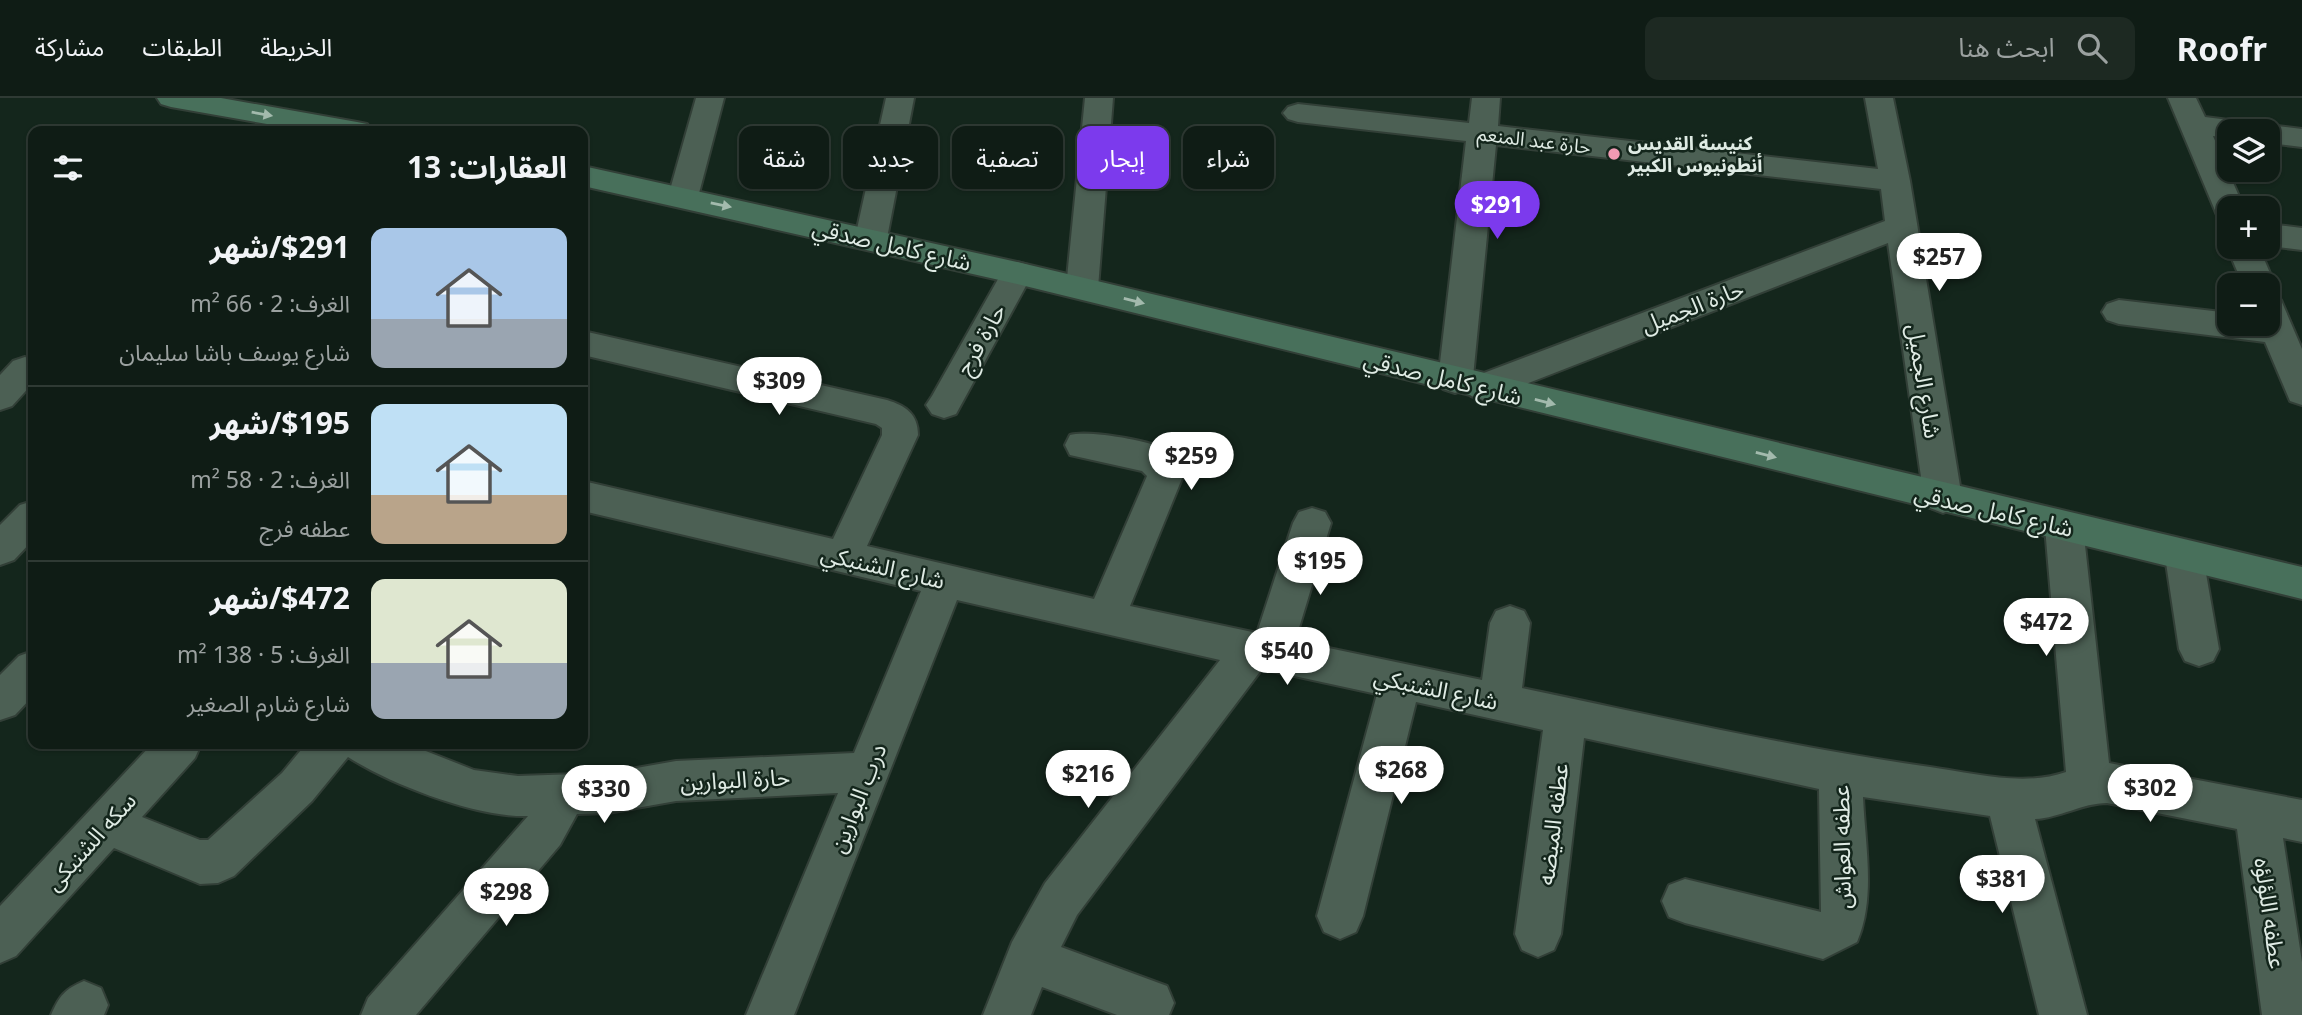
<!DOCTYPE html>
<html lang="ar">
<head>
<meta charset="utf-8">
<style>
  body { margin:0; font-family:"Noto Sans","Noto Sans Arabic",sans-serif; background:#1d2922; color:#f1f3f6; direction:rtl; height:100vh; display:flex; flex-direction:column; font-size:26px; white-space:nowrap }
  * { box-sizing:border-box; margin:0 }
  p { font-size:23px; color:#9ba1a0 }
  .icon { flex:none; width:38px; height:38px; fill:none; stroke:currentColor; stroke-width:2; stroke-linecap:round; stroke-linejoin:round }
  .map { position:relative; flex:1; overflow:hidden; direction:ltr }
  .details { position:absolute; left:28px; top:28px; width:560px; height:623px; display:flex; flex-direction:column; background:#0f1c15; border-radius:14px; box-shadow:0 2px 5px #0004,0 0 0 2px #2f3a34; direction:rtl }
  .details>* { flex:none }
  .guide { position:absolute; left:609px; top:28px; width:665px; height:63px; direction:rtl; display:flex; gap:14px }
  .buttons { position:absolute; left:2217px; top:21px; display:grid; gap:14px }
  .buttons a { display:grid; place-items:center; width:63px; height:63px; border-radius:14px; background:#0f1c15; box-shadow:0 2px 5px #0004,0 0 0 2px #2f3a34; font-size:35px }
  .price { position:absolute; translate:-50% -60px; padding:0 16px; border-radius:24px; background:#fff; color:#222; font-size:23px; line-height:46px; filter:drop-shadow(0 2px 4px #0008) }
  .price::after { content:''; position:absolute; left:50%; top:42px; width:21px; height:16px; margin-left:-10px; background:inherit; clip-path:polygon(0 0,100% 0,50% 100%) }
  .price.active { background:#7c3aed; color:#fff }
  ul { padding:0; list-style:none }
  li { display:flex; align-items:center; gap:21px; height:175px; padding:0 21px }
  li+li { border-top:2px solid #2f3a34 }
  li span { display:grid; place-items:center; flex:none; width:196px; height:140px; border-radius:14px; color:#555 }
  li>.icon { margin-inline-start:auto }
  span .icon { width:84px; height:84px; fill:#fffc; stroke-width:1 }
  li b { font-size:30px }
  h2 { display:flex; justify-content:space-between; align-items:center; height:84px; padding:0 21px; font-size:30px }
  .pill { padding:0 24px; border-radius:14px; background:#0f1c15; box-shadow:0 2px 5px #0004,0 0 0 2px #2f3a34; font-size:24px; line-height:63px }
  .pill.active { background:#7c3aed; color:#fff }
  header { display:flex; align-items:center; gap:42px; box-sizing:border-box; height:98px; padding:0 35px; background:#0f1c15; border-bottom:2px solid #2f3a34 }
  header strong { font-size:33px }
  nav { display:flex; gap:38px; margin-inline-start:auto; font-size:24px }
  .search { width:490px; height:63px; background:#1d2922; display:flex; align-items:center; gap:18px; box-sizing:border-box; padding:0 24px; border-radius:14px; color:#9ba1a0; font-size:26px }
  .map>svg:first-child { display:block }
</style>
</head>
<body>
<header>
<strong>Roofr</strong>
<div class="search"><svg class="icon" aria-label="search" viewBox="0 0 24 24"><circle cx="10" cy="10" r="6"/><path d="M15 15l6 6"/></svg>ابحث هنا</div>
<nav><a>الخريطة</a><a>الطبقات</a><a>مشاركة</a></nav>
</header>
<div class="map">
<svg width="2302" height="917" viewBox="0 0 2302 917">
  <rect width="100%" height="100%" fill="#14261c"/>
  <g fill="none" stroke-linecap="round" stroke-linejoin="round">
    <g stroke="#323f37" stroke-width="4">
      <g id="street">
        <polygon points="696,0 724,0 698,99 694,106 683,109 672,106 668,99"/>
        <polygon points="886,0 914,0 887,140 882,148 871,151 860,148 855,140"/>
        <polygon points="1085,0 1113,0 1098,190 1094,198 1082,201 1070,198 1066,190"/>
        <path d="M1472 0H1500L1498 28 1878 71 1865 0H1893L1910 83 1962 400 1956 410 1943 415 1930 410 1924 400 1888 145 1495 298 1483 302 1471 298 1467 291 1455 295 1443 291 1438 282 1466 43 1298 24 1288 21 1283 15 1288 9 1298 6 1469 25ZM1496 47 1881 91 1885 123 1473 279Z"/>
        <polygon points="2168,0 2196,0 2205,19 2245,24 2257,30 2268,27 2302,31 2302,49 2268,45 2268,33 2230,33 2230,40 2213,38 2244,110 2230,110 2230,125 2219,122"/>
        <polygon points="2268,126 2302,130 2302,152 2268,148"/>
        <polygon points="2230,145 2230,149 2259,149 2275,187 2271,195 2268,196 2268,187 2243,187 2227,149"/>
        <polygon points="1017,164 1028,167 1033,175 956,316 944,320 932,316 926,307 932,298 1006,167"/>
        <polygon points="2268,199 2281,202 2302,251 2302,307 2290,303 2265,244 2119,226 2107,222 2102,214 2107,206 2119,202 2230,215 2230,226 2268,226"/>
        <path d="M583 233 887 302C906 308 918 316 918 337L867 448 1094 501 1147 378 1142 373 1070 357 1065 347 1070 337C1087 332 1148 342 1164 351 1174 356 1179 368 1183 378L1130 508 1257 535 1293 425 1299 414 1312 410 1325 414 1331 425 1295 543 1482 582 1490 525 1496 513 1510 508 1524 513 1530 525 1522 590C1657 618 1793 650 1930 669 1973 675 2024 689 2066 674L2045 429 2051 418 2064 414 2077 418 2083 429 2109 665 2302 702V744L2283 740 2302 864V917H2262L2237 731 2107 705C2082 705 2060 720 2035 721L2087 917H2039L1990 718 1863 699C1865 746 1876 800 1857 844L1823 861 1685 825 1669 819 1662 803 1669 787 1685 781 1821 814 1819 691 1584 640 1561 836 1554 852 1538 859 1522 852 1515 836 1543 632 1416 604 1363 818 1356 834 1340 841 1324 834 1317 818 1377 596 1262 571 1077 817 1061 849 1167 888 1174 905 1169 917H1117L1042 889 1031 917H983L1012 844 1045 785 1220 562 957 502 794 917H746L838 695 676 703 608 715 577 716 560 747 416 917H361L368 900 528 718C477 720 390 686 348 659L312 703 234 778 218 785 200 786 114 750 16 858 0 865V808L152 646H201L195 660 142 719 200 742H208L282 675 306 646H408L474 672 518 678 608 675 676 663 854 655 921 493 583 413V383L833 441 882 337V330L876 326 583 257Z"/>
        <polygon points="25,259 33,262 33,285 12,308 0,312 0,277 13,263"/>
        <polygon points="33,403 33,442 14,462 0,467 0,427 20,407"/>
        <polygon points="2184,442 2198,447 2203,458 2219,551 2213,563 2199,568 2185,563 2179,551 2165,458 2170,447"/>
        <polygon points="33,553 33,598 15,617 0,622 0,577 19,558"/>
        <path d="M84 883 101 890 108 907 104 917H51C59 898 65 891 84 883Z"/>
      </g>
    </g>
    <g stroke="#323f37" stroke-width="4">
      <g id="secondary">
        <polygon points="157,0 221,0 357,24 367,26 372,33 307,33 171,9 161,6"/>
        <polygon points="583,68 1017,164 2302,469 2302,501 1017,186 583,88"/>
      </g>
    </g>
    <use href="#street" fill="#4c6054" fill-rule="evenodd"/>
    <use href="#secondary" fill="#48705b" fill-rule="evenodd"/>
  </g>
  <defs><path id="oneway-solid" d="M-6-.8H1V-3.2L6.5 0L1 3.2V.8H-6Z" transform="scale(1.75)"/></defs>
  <g fill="#a3baad">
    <use href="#oneway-solid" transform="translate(262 16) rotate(10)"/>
    <use href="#oneway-solid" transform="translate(721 107) rotate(12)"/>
    <use href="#oneway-solid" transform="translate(1134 203) rotate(14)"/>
    <use href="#oneway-solid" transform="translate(1545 304) rotate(14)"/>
    <use href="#oneway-solid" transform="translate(1766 357) rotate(14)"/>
  </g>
  <circle fill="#f19ab3" stroke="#14261c" stroke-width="2.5" cx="1614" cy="56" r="7"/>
  <g text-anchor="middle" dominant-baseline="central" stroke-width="5" stroke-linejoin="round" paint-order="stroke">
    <g font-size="19" fill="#dfebe4" stroke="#14261c">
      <text transform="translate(1534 42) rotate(7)">حارة عبد المنعم</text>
    </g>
    <g font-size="19" font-weight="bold" fill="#dfebe4" stroke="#14261c" text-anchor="start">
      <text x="1628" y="45">كنيسة القديس<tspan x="1628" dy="22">أنطونيوس الكبير</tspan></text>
    </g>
    <g font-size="23" fill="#dfebe4" stroke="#14261c">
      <text transform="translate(892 146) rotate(13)">شارع كامل صدقي</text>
      <text transform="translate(1692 208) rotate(-21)">حارة الجميل</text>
      <text transform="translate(980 241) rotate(-61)">حارة فرج</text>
      <text transform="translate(1443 279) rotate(14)">شارع كامل صدقي</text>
      <text transform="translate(1925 283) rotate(81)">شارع الجميل</text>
      <text transform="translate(1994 412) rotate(13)">شارع كامل صدقي</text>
      <text transform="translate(883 468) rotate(13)">شارع الشنبكي</text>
      <text transform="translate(1436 590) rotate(12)">شارع الشنبكي</text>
      <text transform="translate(735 681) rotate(-3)">حارة البوارين</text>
      <text transform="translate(857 700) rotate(-68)">درب البوارين</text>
      <text transform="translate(1552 726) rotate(-83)">عطفه الميضه</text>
      <text transform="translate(90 743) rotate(-48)">سكه الشنبكى</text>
      <text transform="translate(1841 749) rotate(-91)">عطفه العواش</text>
      <text transform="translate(2271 815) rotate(82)">عطفه اللؤلؤه</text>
    </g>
  </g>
</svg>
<div class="buttons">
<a><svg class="icon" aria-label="layers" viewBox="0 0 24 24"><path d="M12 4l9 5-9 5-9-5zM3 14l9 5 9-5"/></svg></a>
<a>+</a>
<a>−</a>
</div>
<b class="price active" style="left:1497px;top:143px">$291</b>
<b class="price" style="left:1939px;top:195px">$257</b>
<b class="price" style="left:779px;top:319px">$309</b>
<b class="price" style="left:1191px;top:394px">$259</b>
<b class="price" style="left:1320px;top:499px">$195</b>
<b class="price" style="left:2046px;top:560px">$472</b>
<b class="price" style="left:1287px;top:589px">$540</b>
<b class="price" style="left:1401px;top:708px">$268</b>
<b class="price" style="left:1088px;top:712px">$216</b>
<b class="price" style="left:2150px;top:726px">$302</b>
<b class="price" style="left:604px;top:727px">$330</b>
<b class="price" style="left:2002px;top:817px">$381</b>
<b class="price" style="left:506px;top:830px">$298</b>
<div class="guide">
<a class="pill">شراء</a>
<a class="pill active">إيجار</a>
<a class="pill">تصفية</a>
<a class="pill">جديد</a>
<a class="pill">شقة</a>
</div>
<section class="details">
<h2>العقارات: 13<svg class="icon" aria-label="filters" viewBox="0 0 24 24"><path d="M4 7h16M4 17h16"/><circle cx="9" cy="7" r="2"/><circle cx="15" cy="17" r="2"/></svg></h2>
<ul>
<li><span style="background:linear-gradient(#a9c7e8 65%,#9aa5b1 0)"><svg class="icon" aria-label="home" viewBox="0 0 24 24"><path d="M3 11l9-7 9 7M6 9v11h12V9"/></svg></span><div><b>$291/شهر</b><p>الغرف: 2 · 66 m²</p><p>شارع يوسف باشا سليمان</p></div></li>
<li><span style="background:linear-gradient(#bfe0f5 65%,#b9a48a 0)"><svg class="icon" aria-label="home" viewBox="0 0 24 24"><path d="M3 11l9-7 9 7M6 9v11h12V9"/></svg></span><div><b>$195/شهر</b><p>الغرف: 2 · 58 m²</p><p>عطفه فرج</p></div></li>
<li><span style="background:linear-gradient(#dfe7d0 60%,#9aa5b1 0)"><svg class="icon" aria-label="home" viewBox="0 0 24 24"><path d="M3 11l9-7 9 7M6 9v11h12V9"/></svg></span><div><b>$472/شهر</b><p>الغرف: 5 · 138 m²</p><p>شارع شارم الصغير</p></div></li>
</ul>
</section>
</div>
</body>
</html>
